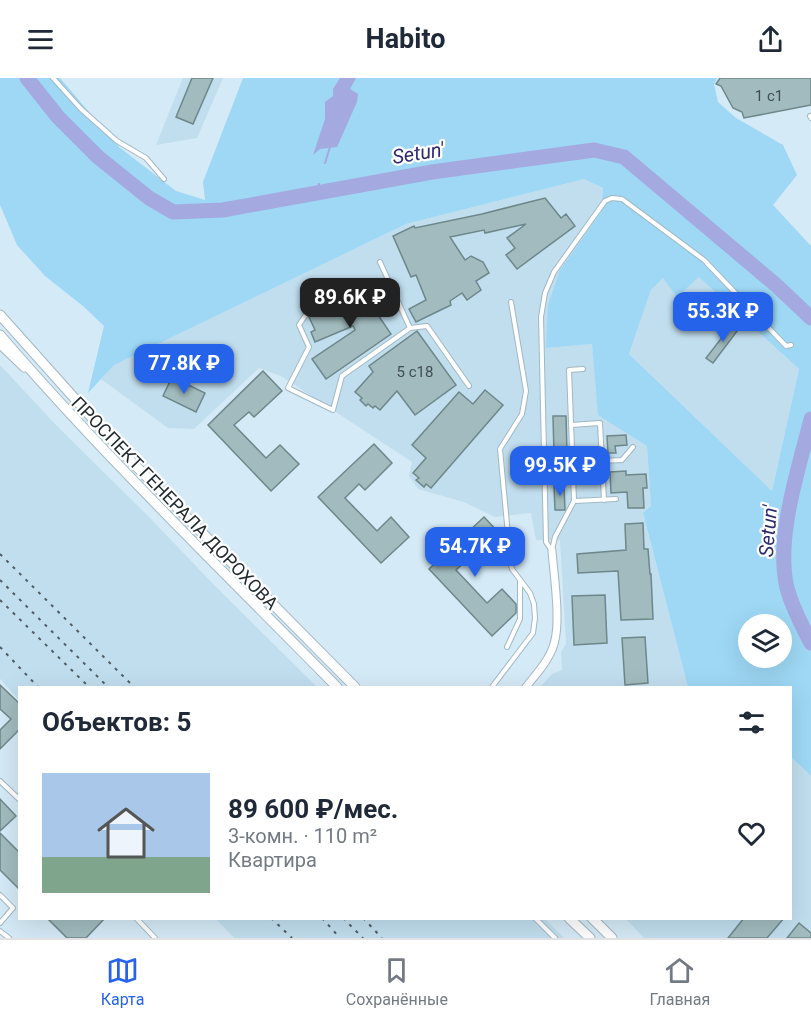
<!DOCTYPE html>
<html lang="ru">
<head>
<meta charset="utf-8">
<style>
  body { margin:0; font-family:Roboto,sans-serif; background:#f6f6f7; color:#1f2937; height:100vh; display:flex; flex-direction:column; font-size:22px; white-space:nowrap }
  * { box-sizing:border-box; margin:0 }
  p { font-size:20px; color:#747a83 }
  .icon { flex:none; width:33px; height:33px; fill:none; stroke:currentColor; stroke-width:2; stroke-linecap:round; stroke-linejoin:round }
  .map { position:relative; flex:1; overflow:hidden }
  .drawer { position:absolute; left:18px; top:608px; width:774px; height:234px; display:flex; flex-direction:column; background:#fff; border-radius:0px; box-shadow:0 6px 24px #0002 }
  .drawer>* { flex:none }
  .tools { position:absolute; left:738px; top:536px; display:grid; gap:12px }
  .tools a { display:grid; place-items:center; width:54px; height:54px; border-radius:50%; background:#fff; box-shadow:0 6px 24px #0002; font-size:30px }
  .price { position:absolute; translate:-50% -51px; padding:0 14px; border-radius:12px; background:#2563eb; color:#fff; font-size:20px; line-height:39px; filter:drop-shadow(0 2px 3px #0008) }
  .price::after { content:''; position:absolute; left:50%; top:36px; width:18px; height:14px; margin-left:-9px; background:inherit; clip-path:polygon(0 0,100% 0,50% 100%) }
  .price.active { background:#222; color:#fff }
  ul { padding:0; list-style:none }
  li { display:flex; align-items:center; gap:18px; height:150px; padding:0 24px }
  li+li { border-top:2px solid #e0e1e3 }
  li span { display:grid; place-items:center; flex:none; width:168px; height:120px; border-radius:0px; color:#555 }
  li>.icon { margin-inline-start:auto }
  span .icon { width:72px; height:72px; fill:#fffc; stroke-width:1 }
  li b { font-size:26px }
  h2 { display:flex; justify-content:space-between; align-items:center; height:72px; padding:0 24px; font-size:26px }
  header { display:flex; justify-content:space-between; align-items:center; height:78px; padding:0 24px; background:#fff; font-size:27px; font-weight:700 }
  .menu { display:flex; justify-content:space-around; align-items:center; height:84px; border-top:2px solid #e0e1e3; background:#fff; font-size:16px; color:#747a83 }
  .menu a { display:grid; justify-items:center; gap:3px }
  .menu .active { color:#2563eb }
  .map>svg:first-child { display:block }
</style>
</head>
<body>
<header><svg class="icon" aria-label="menu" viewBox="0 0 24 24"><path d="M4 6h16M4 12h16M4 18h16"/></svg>Habito<svg class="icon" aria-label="share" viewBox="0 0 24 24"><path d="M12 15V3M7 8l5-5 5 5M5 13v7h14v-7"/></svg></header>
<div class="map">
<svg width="811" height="860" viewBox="0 0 811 860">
  <rect width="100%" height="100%" fill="#d4eaf6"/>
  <g fill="#c1deee">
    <polygon points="183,0 223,0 197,60 156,67"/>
    <polygon points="584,101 603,110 601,134 560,192 546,270 592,266 599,337 647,368 651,428 643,436 688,609 540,609 552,596 562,592 561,574 566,566 560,462 536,462 531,435 495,439 464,424 418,411 409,398 412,384 281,298 259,290 194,351 168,350 101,301 113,287 406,146"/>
    <polygon points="699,198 799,291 772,413 629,276 651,212 663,199"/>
    <polygon points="0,287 56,347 150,440 215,508 317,609 20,609 19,622 0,601"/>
    <polygon points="791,679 811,698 811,860 644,860 625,840 790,840"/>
    <polygon points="215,840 544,840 564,860 234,860"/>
  </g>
  <path fill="#9ed8f5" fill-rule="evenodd" d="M0 0H60L119 69 176 113 205 122 203 104 243 0H717L714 6 718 24 736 40 783 67 797 97 773 127 811 168V698L791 679 790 609H688L643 435 651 428 647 368 598 337 592 266 546 270 548 227 560 192 601 134 603 110 584 101 406 146 114 287 88 315 104 248 83 228 45 198 17 167 0 127ZM699 199 799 291 772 413 629 276 651 212 663 200 677 219ZM748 546H782V579H748Z"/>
  <polygon fill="#a4a9e0" points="340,0 356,0 350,11 358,16 357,24 337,69 320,71 313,77 325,41 325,24 333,18 333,11"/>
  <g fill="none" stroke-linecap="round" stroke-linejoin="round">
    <g stroke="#a4a9e0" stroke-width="2">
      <polyline points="325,85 330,69"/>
      <polyline points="317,113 319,106"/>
    </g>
    <g stroke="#a4a9e0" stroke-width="15">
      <polyline points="27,0 58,39 98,79 149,120 173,134 223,132 432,94 594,72 624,79 776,207 811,240"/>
      <path d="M811 341C799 390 775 460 787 510 792 529 802 548 811 565"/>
    </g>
  </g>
  <g fill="#a1bbbe" stroke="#6e878a" stroke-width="1.5">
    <polygon points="192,0 213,0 193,46 176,39"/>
    <polygon points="720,0 811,0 811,27 744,40 742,34 733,30 721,8 716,6"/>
    <polygon points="545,120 561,140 566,136 575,148 517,191 506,177 515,170 507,160 526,146 485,155 484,152 450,159 465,182 471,178 483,184 489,195 476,203 481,212 467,222 462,215 450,223 451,227 416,244 409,231 426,222 416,197 411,199 393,158 414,148 415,150 482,136"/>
    <polygon points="380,205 390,228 376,234 391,256 326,301 312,281 355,252 353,248 315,264 311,254 315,252 309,239"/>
    <polygon points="734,244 740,249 713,285 706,280"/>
    <polygon points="417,253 456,307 415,337 397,313 380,332 375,328 373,330 368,326 366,328 360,322 362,320 355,314 373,294 369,288"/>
    <polygon points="263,293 282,313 254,339 249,334 234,347 266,380 280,367 299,386 271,413 208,347"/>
    <polygon points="172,299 205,315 196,334 163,318"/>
    <polygon points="485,312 503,327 431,410 426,406 424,409 416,402 419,400 413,395 426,380 412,367 459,314 473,326"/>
    <polygon points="553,338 566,338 567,375 554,376"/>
    <polygon points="626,357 627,367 615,368 616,375 608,375 607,358"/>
    <polygon points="374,366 392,385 365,412 359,406 345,420 377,453 391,439 409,459 381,485 318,419"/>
    <polygon points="626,393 626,397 646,396 647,410 643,410 644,430 628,430 627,414 611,415 610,394"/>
    <polygon points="554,407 564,407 565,432 555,432"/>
    <polygon points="484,439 503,459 476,485 470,479 456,492 487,525 502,511 516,526 516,535 492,558 429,491"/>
    <polygon points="643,445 644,471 648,471 650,496 651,496 653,541 621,542 618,493 578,495 577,476 626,472 625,446"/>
    <polygon points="605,517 607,565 574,567 572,518"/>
    <polygon points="645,559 648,605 625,607 622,560"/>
    <polygon points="0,607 20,626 20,651 0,671 0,652 11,641 0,631"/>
    <polygon points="0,721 16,738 0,753"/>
    <polygon points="0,755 20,775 20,812 0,792"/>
    <polygon points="47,840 105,840 86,860 67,860"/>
    <polygon points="744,840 784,840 767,860 728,860"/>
    <polygon points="799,845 811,855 811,860 787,860"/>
  </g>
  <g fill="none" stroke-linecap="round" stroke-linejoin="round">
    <g stroke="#a2b8c3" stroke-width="6">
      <g id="service">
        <polyline points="53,0 81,31 117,63 146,80 164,101"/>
        <polyline points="810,38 811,40"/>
        <polyline points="380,184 410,250"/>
        <polyline points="331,217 313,226 299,247 309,269 288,310 333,332 342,298 410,250 427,248 469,308"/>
        <polyline points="571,347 600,345 604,422"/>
        <polyline points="602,383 622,382 633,369"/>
        <polyline points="574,423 569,292 583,291"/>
        <polyline points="552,472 555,459 574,423 616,421"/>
        <polyline points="552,473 546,464 541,239 545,215 554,194 605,123 612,120 622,121 704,182 786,268 791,267"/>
        <polyline points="507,569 520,541 520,503"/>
        <polyline points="492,609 533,555 535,540 534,526 530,515 512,491 508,478 508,457 500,371 522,336 526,313 511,224"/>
        <polyline points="0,703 20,722"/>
        <polyline points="0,817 13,830 0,845"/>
        <polyline points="136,840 155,860"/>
        <polyline points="535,840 555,860"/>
        <polyline points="0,853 9,860"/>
      </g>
    </g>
    <g stroke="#a2b8c3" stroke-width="9">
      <g id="minor">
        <polyline points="0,267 24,290"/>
        <path d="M526 609C536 596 549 583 554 566 561 544 554 498 552 473"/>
      </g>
    </g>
    <g stroke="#a2b8c3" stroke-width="11">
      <g id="secondary">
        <polyline points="0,237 127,379 355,609"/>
        <path d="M0 257C106 380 223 493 337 609"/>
        <polyline points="569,840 590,860"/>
        <polyline points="592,840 612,860"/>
      </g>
    </g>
    <use href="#service" stroke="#fff" stroke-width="4"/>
    <use href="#minor" stroke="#fff" stroke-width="7"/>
    <use href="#secondary" stroke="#fff" stroke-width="9"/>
    <g stroke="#515d63" stroke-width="2" stroke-dasharray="3 6" stroke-linecap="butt">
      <polyline points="0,476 134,609"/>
      <polyline points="0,502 108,609"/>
      <polyline points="0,522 89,609"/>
      <polyline points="0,569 38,609"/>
      <polyline points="271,840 292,860"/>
      <polyline points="322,840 340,860"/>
      <polyline points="343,840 363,860"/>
      <polyline points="363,840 382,860"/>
    </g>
  </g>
  <g text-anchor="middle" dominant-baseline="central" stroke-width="4.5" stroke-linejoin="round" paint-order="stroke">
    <g font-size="15" fill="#404d50">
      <text x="769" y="18">1 с1</text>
      <text x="415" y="294">5 с18</text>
    </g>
    <g font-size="18" fill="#1f282c" stroke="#fff">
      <text transform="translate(175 425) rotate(46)">ПРОСПЕКТ ГЕНЕРАЛА ДОРОХОВА</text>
    </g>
    <g font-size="20" font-style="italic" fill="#2d2b6c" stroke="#fff">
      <text transform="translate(418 75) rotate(-9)">Setun'</text>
      <text transform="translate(768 453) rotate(-85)">Setun'</text>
    </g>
  </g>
</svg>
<div class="tools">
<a><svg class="icon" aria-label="layers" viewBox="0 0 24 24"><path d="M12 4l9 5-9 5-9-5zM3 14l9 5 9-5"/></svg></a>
</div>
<b class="price active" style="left:350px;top:251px">89.6K ₽</b>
<b class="price" style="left:723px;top:265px">55.3K ₽</b>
<b class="price" style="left:184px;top:317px">77.8K ₽</b>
<b class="price" style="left:560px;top:419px">99.5K ₽</b>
<b class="price" style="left:475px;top:500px">54.7K ₽</b>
<section class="drawer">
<h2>Объектов: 5<svg class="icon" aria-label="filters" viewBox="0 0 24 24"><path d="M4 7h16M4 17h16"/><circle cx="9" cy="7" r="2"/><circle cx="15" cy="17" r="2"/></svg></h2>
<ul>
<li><span style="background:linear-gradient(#a9c7e8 70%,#7fa58c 0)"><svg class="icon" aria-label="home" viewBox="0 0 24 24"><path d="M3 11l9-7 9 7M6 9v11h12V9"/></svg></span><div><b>89 600 ₽/мес.</b><p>3-комн. · 110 m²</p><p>Квартира</p></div><svg class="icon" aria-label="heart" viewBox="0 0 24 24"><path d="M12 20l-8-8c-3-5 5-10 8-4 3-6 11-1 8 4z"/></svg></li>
</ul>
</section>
</div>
<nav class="menu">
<a class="active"><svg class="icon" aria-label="map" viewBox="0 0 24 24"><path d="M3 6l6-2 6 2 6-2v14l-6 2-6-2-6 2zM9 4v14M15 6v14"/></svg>Карта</a>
<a><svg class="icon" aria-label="saved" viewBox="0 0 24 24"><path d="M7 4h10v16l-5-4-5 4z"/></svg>Сохранённые</a>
<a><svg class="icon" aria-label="home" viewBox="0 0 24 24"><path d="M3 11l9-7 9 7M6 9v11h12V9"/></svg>Главная</a>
</nav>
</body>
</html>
